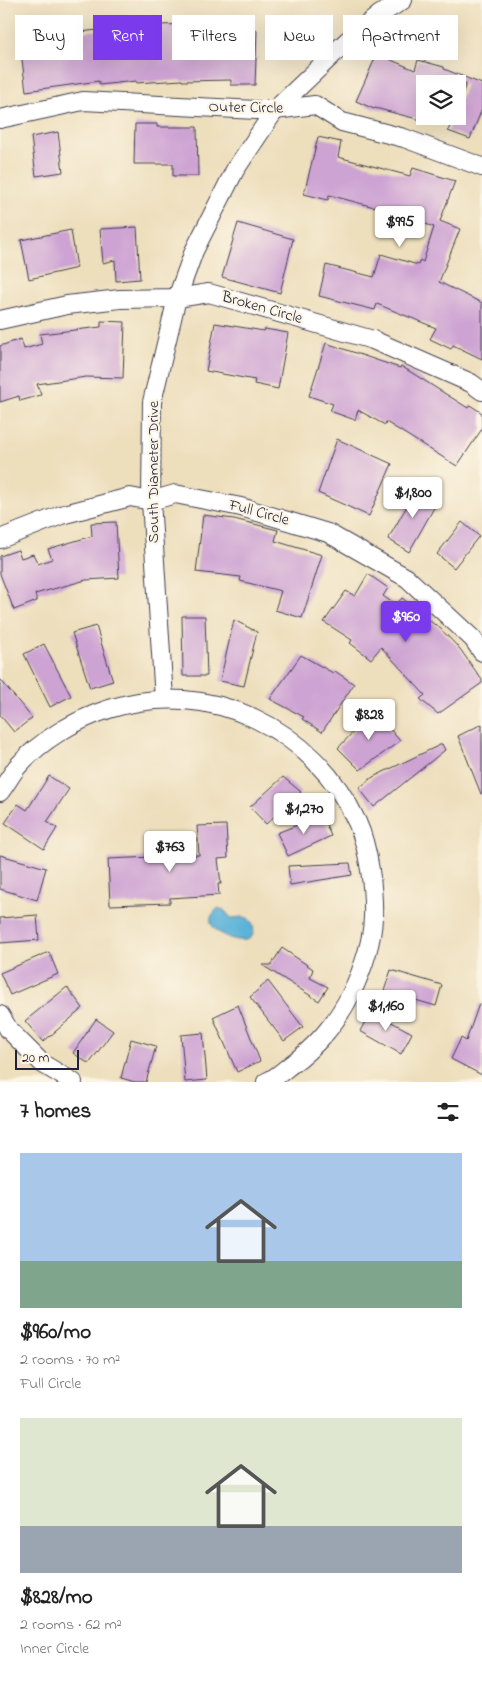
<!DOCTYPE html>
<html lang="en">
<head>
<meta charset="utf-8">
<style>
  body { margin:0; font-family:"Indie Flower",sans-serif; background:#f2f2f2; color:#222; height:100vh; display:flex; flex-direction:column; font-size:19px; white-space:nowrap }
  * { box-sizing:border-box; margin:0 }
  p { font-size:16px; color:#767676 }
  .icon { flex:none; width:28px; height:28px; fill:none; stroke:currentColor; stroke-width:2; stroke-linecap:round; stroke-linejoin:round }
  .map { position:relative; height:1082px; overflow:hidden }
  .panel { display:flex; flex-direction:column; background:#fff; flex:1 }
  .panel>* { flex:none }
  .guide { position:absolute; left:15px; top:15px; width:452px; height:45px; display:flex; gap:10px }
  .tools { position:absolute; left:416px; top:75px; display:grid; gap:10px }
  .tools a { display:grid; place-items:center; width:50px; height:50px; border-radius:0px; background:#fff; box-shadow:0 5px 20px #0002; font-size:25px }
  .scale { position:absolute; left:15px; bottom:12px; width:64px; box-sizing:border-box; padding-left:5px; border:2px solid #22223b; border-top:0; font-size:14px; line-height:18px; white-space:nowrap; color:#22223b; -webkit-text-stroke:4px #fcf5e5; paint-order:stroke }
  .price { position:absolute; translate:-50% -42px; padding:0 11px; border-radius:5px; background:#fff; color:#222; font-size:16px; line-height:32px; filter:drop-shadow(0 1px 2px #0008) }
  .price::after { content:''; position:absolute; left:50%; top:30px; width:15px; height:11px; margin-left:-8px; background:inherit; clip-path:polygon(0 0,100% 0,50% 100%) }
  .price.on { background:#7c3aed; color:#fff }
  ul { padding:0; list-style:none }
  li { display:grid; align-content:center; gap:10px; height:265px; padding:0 20px }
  li span { display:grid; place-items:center; height:155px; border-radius:0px; color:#555 }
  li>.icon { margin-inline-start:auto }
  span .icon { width:90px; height:90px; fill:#fffc; stroke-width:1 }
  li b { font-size:21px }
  h2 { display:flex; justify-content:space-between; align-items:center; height:60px; padding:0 20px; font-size:21px }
  .pill { padding:0 18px; border-radius:0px; background:#fff; box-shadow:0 5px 20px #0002; font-size:18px; line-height:45px }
  .pill.on { background:#7c3aed; color:#fff }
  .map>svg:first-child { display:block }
</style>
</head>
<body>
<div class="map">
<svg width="482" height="1082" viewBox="0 0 482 1082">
  <rect width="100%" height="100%" fill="#fcf5e5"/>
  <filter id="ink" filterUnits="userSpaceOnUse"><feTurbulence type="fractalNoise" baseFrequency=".02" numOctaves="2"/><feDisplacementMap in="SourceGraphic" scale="10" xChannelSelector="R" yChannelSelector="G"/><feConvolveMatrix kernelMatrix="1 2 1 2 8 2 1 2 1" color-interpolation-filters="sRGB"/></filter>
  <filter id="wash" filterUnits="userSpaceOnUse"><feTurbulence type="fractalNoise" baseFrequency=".0096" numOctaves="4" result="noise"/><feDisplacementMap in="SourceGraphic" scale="20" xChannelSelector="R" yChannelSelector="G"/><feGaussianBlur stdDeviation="1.12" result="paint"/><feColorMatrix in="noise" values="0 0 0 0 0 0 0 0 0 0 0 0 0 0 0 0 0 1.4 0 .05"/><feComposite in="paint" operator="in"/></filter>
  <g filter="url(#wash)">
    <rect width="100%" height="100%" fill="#eddebc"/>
    <path fill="#5bb2d8" stroke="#3e6a8a" d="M218 908 224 910 231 918C239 918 248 914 252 923 264 955 206 936 211 918 212 914 215 911 218 908Z"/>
    <g id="blocks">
      <g fill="#cda3d3">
        <polygon points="155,22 156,25 208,24 208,29 257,30 255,85 231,85 231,80 182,81 182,80 136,83 136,81 99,85 99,81 26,91 20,44 55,39 54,35 133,26 133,23"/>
        <polygon points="377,54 415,70 418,60 444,67 444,69 482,84 482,109 470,139 448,131 454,116 458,116 458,106 466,84 425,84 425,121 375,108 374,109 356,101"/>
        <polygon points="135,124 157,124 157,127 197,127 198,176 173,176 173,164 134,164"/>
        <polygon points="58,132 63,172 36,176 31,137"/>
        <polygon points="318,137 341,142 338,157 410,176 413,168 455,181 440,221 460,229 439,282 482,303 482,359 453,345 451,349 430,339 436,328 377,304 375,310 319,296 326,265 374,277 381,254 418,265 420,260 423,262 434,227 374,206 374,207 329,195 328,200 304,194"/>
        <polygon points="238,223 293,239 280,293 222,277"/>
        <polygon points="137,227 140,279 116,281 115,260 103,263 100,229"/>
        <polygon points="71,230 77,268 29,279 21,240"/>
        <polygon points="101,321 125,322 123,378 86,377 37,384 41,395 20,401 19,396 0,402 0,346 21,339 24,349 42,344 40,334 101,327"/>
        <polygon points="215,323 264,331 265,329 288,333 278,389 254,384 255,380 206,371"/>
        <polygon points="326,343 400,368 401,366 468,408 470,405 482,413 482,429 457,466 386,422 385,425 358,410 355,420 330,411 333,404 309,396"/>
        <polygon points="337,439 392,464 369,516 318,493"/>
        <polygon points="418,487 439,499 409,552 388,539"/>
        <polygon points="203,515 234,519 278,530 275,541 322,555 302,618 275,610 281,591 240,581 241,577 196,572"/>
        <polygon points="116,522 119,578 86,580 35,594 37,601 14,610 0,574 0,556 18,550 21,558 33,554 38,564 52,559 48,549 92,536 91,523"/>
        <polygon points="462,522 479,536 454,568 437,554"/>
        <polygon points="368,574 388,588 383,596 396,605 402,598 435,625 436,624 460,649 482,680 482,683 438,714 420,699 425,695 381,647 371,659 350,643 352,640 324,622 346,591 355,596"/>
        <polygon points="182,616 205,616 207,676 183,676"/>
        <polygon points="234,620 257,632 244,686 220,681"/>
        <polygon points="96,626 113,681 90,688 72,633"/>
        <polygon points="44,644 71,696 50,707 24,654"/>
        <polygon points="301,655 333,673 335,671 354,684 322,732 302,719 304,717 270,699"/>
        <polygon points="0,679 32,718 14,732 0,715"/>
        <polygon points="375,709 392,724 389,728 400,741 360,770 338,748"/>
        <polygon points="482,724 482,794 481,794 458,736"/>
        <polygon points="442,744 445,750 374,807 359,788 373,777"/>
        <polygon points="49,776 69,789 47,822 57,828 44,849 5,823 18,804 27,810"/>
        <polygon points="283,777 301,792 266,824 250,807"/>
        <polygon points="322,815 331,836 288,856 277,833"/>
        <polygon points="226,825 228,858 218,859 221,884 218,884 219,895 170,898 170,903 110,905 108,859 199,855 197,826"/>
        <polygon points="0,855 46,868 37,900 0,889"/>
        <polygon points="350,863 352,875 290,885 288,866"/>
        <polygon points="37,915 39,940 0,943 0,918"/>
        <polygon points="282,948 313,969 310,978 328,987 319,1001 262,965 271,965"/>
        <polygon points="49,952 58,974 10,995 0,973"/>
        <polygon points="391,970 442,985 436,1006 384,991"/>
        <polygon points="268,981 303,1027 284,1041 250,997"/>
        <polygon points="67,987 83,1008 43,1042 25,1021"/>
        <polygon points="479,1004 482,1004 482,1075 451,1059 461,1038 466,1041"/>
        <polygon points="238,1005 260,1061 237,1072 213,1017"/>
        <polygon points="371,1011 412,1033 401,1054 360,1031"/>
        <polygon points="96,1019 113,1031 89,1064 73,1053"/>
        <polygon points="203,1033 207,1080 185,1082 181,1035"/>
        <polygon points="131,1039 156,1046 146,1082 135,1082 121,1078"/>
      </g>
    </g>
  </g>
  <g filter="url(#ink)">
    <use href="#blocks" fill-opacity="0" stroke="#403e4e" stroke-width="1"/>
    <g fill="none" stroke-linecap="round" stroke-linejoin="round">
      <g stroke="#403e4e" stroke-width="20">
        <g id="street">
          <polyline points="0,119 83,101 256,110 275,110 315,105 342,122 404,138 482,167"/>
          <polyline points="0,320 67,305 120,299 177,298 209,293 373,340 471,383 482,391"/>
          <polyline points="0,539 61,515 130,497 151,501 175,494 241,507 328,533 407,578 473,639 482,652"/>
          <polyline points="164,699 151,501 152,402 177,298 194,251 235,170 275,110 347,41 379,15 403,0"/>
          <path d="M0 792C6 784 11 775 17 767 41 740 75 720 109 709 209 677 314 728 357 822 369 848 374 890 373 918 372 944 362 971 351 994 335 1025 316 1047 288 1067 281 1073 274 1079 266 1082"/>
          <polyline points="0,1015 9,1030 43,1064 73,1082"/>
        </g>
      </g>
      <use href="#street" stroke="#fff" stroke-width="18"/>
    </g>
  </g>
  <g text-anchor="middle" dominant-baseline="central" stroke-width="4.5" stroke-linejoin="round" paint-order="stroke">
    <g font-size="16" fill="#22223b" stroke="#fcf5e5">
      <text transform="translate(246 108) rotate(1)">Outer Circle</text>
      <text transform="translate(262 308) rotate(16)">Broken Circle</text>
      <text transform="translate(154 472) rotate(-90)">South Diameter Drive</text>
      <text transform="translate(259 513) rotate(15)">Full Circle</text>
    </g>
  </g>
</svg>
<div class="tools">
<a><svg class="icon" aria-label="layers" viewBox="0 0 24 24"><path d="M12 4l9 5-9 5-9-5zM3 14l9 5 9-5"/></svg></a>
</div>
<div class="scale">20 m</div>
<b class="price" style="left:400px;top:248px">$995</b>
<b class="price" style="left:413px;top:519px">$1,800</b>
<b class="price on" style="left:406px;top:643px">$960</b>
<b class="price" style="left:369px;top:741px">$828</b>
<b class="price" style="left:304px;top:835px">$1,270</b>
<b class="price" style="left:170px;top:873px">$763</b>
<b class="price" style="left:386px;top:1032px">$1,160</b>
<div class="guide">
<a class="pill">Buy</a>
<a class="pill on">Rent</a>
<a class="pill">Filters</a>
<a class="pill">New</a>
<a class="pill">Apartment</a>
</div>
</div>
<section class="panel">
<h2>7 homes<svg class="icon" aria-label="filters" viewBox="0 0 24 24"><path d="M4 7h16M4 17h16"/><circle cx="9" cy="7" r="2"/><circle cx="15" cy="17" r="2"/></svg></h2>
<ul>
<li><span style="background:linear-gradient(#a9c7e8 70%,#7fa58c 0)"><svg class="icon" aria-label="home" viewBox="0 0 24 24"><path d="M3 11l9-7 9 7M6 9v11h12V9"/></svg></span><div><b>$960/mo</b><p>2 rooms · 70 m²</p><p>Full Circle</p></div></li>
<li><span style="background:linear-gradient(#dfe7d0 70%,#9aa5b1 0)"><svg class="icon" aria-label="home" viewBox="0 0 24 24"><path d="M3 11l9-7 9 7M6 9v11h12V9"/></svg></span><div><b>$828/mo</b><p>2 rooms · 62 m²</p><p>Inner Circle</p></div></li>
</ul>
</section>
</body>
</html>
